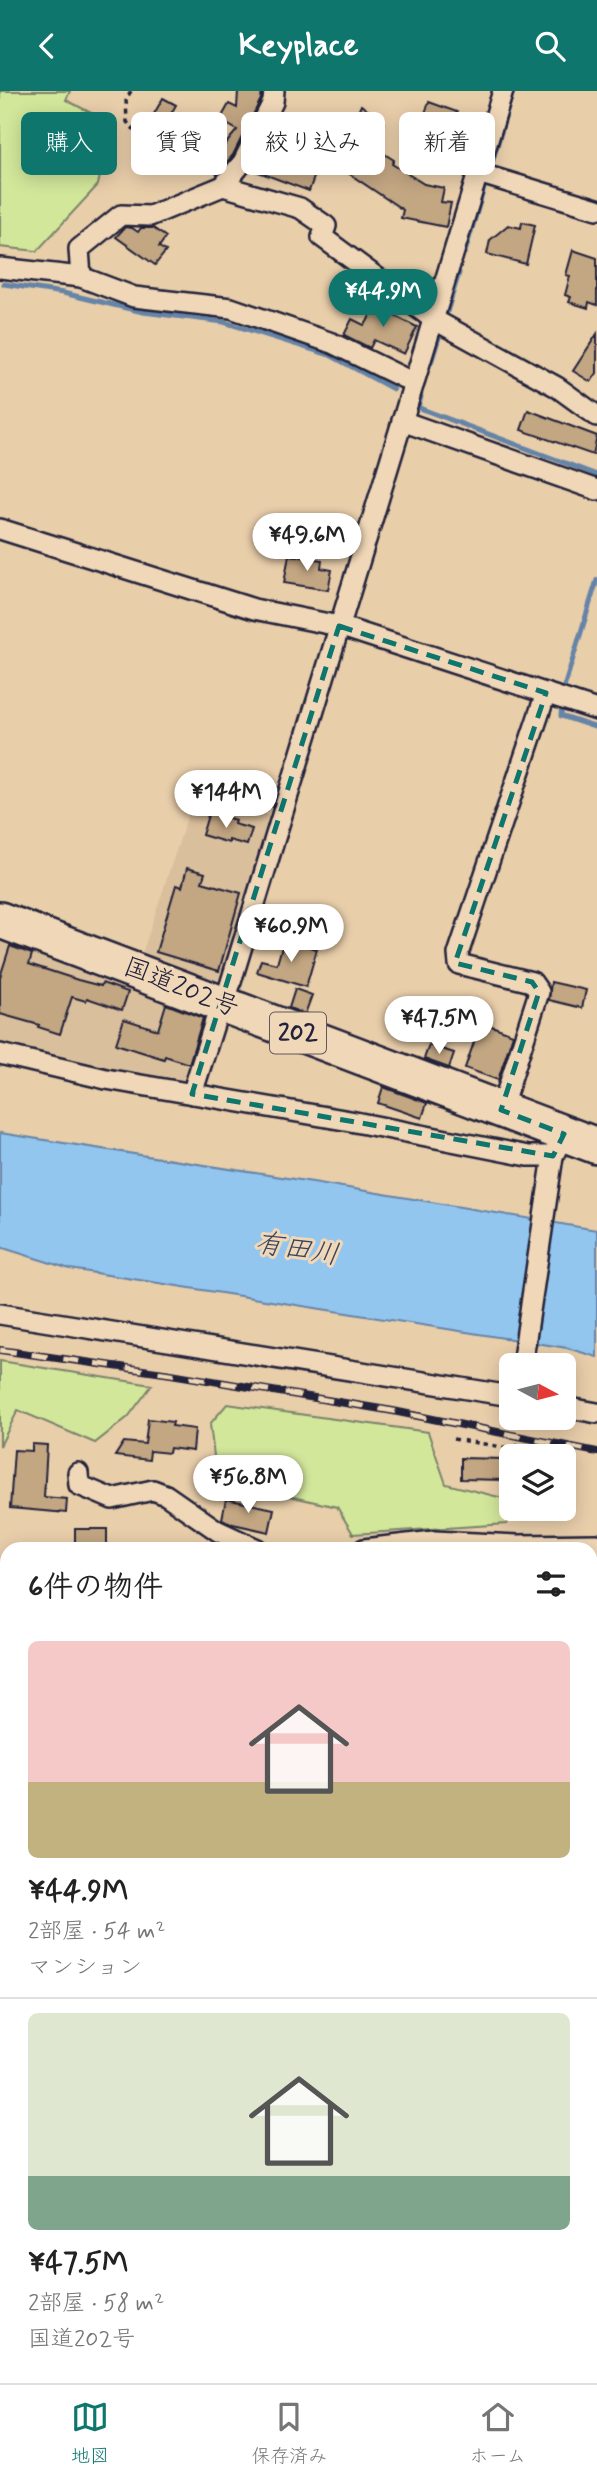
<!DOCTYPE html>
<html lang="ja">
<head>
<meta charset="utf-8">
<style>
  body { margin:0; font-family:Mynerve,"Klee One",sans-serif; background:#f2f2f2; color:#222; height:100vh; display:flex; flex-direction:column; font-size:26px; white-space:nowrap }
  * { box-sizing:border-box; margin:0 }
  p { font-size:23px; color:#767676 }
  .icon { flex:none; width:38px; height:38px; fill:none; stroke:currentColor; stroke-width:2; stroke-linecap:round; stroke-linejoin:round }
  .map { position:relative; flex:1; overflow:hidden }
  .sheet { position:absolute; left:0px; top:1451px; width:598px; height:842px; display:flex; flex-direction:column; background:#fff; border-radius:21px 21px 0 0; box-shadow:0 4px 18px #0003 }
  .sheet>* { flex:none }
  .banner { position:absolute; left:21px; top:21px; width:556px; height:63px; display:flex; gap:14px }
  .needle { width:46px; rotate:97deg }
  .controls { position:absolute; left:499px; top:1262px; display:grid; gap:14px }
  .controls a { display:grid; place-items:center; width:77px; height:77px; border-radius:10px; background:#fff; box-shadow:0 4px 18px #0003; font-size:35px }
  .price { position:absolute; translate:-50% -60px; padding:0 16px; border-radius:24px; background:#fff; color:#222; font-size:23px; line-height:46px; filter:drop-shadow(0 2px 4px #0008) }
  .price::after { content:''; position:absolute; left:50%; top:42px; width:21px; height:16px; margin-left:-10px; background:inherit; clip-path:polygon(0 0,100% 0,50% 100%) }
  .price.on { background:#0f766e; color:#fff }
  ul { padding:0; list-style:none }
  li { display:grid; align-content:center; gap:14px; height:371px; padding:0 28px }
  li+li { border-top:2px solid #e0e0e0 }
  li span { display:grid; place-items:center; height:217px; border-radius:10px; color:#555 }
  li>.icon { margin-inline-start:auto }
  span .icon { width:126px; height:126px; fill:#fffc; stroke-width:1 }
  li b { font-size:30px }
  h2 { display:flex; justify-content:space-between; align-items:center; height:84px; padding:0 28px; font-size:30px }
  .tag { padding:0 24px; border-radius:10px; background:#fff; box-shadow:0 4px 18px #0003; font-size:24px; line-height:63px }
  .tag.on { background:#0f766e; color:#fff }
  header { display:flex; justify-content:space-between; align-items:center; height:91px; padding:0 28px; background:#0f766e; color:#fff; font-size:32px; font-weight:700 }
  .menu { display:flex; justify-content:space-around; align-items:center; height:98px; border-top:2px solid #e0e0e0; background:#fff; font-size:19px; color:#767676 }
  .menu a { display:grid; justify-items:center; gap:4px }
  .menu .on { color:#0f766e }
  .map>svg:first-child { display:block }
</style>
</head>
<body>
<header><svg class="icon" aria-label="back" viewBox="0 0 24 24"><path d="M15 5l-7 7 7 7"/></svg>Keyplace<svg class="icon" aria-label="search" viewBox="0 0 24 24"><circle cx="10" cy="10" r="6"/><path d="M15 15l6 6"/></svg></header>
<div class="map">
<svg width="597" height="2292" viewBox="0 0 597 2292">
  <rect width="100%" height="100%" fill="#e9ceaa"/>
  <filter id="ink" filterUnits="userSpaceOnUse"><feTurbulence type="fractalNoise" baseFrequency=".0143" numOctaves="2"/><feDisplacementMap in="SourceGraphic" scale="14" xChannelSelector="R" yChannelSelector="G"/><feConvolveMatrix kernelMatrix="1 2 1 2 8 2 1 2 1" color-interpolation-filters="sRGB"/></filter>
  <g filter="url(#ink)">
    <g fill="#dabf9c">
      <polygon points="194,705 271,725 219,899 142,863"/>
      <polygon points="0,843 212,923 187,992 50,964 0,951"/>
    </g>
    <g fill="#d3e79b" stroke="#7a846b" stroke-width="2">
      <polygon points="0,0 70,0 66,9 111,32 98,94 37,160 0,156"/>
      <polygon points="0,1270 152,1294 128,1326 95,1352 18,1319 0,1355"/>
      <polygon points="227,1313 428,1341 446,1393 511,1409 507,1433 353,1443 337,1416 217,1389 210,1333"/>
      <polygon points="0,1556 7,1558 7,2286 592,2286 592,1654 597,1657 597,2292 0,2292"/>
    </g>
    <polygon fill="#92c6ef" stroke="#6584a7" stroke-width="2" points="0,1042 319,1092 597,1139 597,1266 567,1257 70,1178 0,1156"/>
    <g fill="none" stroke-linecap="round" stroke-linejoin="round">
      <g stroke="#6584a7" stroke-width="5">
        <polyline points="492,72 513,0"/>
        <polyline points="465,161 484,97"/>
        <polyline points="4,193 63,202 143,221 224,231 330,264 393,298"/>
        <polyline points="446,224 459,182"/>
        <polyline points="431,272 440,243"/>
        <polyline points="421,306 418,316 422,318 597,384"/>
        <polyline points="562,603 597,489"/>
        <polyline points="562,613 561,625 597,637"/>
        <polyline points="592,1801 597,1797"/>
        <polyline points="0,2225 7,2215"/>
      </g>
    </g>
    <g fill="#c3a682" stroke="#22223b" stroke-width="2">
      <polygon points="238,0 262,0 261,8 233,64 217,83 208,75 237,39 220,29 229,13 237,17"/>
      <polygon points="163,7 176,14 162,38 150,30"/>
      <polygon points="429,11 457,21 456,24 479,32 465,72 447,66 449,60 416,48"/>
      <polygon points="361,14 384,32 378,47 352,35"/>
      <polygon points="364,50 394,69 392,73 424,93 444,97 441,111 451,112 446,136 401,127 403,119 345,80"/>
      <polygon points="264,57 274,60 273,63 317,78 309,100 253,79"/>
      <polygon points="522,131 535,134 526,173 487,163 490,149 508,134 521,137"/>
      <polygon points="125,136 132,137 138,141 141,137 153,137 166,146 159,156 166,160 155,174 116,146"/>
      <polygon points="573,159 597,167 597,214 589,211 588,217 569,211 571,206 565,204 570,185 566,184"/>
      <polygon points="380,204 393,214 389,222 417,236 404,263 374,249 370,257 344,244 352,228 364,234 367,231"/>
      <polygon points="597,243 597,282 591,291 573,280"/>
      <polygon points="528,319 597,345 593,364 521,339"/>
      <polygon points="289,464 322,469 321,477 332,479 328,499 284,492"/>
      <polygon points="209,721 235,729 234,733 252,738 247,754 229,749 229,752 202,744"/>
      <polygon points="187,777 205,782 202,791 241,802 219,880 156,861 176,794 182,796"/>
      <polygon points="284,849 317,858 306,896 257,881 261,869 277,873"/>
      <polygon points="10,855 32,863 29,873 78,889 101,895 102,892 128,901 122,919 87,907 86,910 72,906 60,943 38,936 39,934 0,923 0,886"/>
      <polygon points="551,891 586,899 582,917 549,909"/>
      <polygon points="295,898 312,904 305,923 289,917"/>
      <polygon points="166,913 203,927 189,973 165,965 164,968 116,953 124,928 158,939"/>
      <polygon points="481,931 513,943 498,989 465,977"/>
      <polygon points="429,954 454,962 449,977 424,968"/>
      <polygon points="383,996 427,1012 422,1027 378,1012"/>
      <polygon points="148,1328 173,1331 172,1335 195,1338 193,1360 170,1357 169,1362 150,1360 149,1369 115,1365 124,1351 145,1353"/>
      <polygon points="32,1353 47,1354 44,1406 67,1408 66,1422 10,1417 14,1359 32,1360"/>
      <polygon points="461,1367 505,1368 505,1389 461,1388"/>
      <polygon points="226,1408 274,1418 269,1441 233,1433 222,1428"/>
      <rect x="75" y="1438" width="32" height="20"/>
    </g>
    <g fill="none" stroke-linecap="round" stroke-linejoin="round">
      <g stroke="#22223b" stroke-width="24">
        <g id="street">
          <polyline points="478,82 597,118"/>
          <polyline points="223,95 300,117 326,135 322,146 433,228 557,296 597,325"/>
          <polyline points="0,177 81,186 134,206 231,217 332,252 414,292"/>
          <polyline points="81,186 79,158 121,124 150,125 223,95 243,71 273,11 274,0"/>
          <polyline points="402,330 597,399"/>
          <polyline points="0,438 254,518 339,535 597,619"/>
          <polyline points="0,963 106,988 350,1030 528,1065 553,1065"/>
          <polyline points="192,1003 216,927 224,914 503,0"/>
          <polyline points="501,1019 539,901 532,891 459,873 458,863 546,602"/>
          <polyline points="0,1223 511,1305"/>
          <polyline points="522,1274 553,1065 558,1055"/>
          <polyline points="564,1316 597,1322"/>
          <polyline points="78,1382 79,1394 112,1408 153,1399 166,1404 218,1440 257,1458"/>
          <polyline points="364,1458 434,1450 518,1454 597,1453"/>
          <polyline points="0,1763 7,1766"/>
          <polyline points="0,1828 7,1830"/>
          <polyline points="0,2020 7,2018"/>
          <polyline points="592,2242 597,2241"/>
        </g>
      </g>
      <g stroke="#22223b" stroke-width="40">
        <polyline id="highway" points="0,829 597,1055"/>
      </g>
      <g stroke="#22223b" stroke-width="3.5" stroke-dasharray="5 5" stroke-linecap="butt">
        <polyline points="131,0 126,8 127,31 141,46"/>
        <polyline points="523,1336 523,1326"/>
        <polyline points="453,1348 515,1358"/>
        <polyline points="515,1365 518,1353"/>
        <polyline points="592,1635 597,1649"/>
        <polyline points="592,2284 597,2284"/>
        <polyline points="528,2292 534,2286"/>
      </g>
      <use href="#street" stroke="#f0d7b7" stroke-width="19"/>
      <use href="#highway" stroke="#f0d7b7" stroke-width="35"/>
      <g stroke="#22223b" stroke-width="8">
        <polyline id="rail" points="0,1259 171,1283 393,1320 597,1361"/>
      </g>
      <use href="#rail" stroke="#f0d7b7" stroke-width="5" stroke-dasharray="16" stroke-linecap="butt"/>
    </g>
  </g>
  <path fill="none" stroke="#0f766e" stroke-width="5" stroke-dasharray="14 9" stroke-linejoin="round" d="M339 535 546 602 455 872 532 891 539 901 501 1019 564 1043 553 1065 192 1003Z"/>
  <g text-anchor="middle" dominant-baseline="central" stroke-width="6" stroke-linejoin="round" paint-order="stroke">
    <rect fill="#f0d7b7" stroke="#605860" stroke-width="2" x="270" y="921.5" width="56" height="41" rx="5"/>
    <g font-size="24" font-weight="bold" fill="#22223b">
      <text x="298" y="942">202</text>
    </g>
    <g font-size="26" fill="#22223b" stroke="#f0d7b7">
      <text transform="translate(181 897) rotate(21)">国道202号</text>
    </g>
    <g font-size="28" font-style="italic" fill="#38435f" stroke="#f0d7b7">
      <text transform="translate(297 1159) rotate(9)">有田川</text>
    </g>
  </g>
</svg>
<div class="controls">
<a><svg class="needle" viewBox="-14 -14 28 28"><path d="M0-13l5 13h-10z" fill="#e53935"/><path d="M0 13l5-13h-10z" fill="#767676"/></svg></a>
<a><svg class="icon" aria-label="layers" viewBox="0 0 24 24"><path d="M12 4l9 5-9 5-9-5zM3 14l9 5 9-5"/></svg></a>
</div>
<b class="price on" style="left:383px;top:238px">¥44.9M</b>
<b class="price" style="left:307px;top:482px">¥49.6M</b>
<b class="price" style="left:226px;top:739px">¥144M</b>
<b class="price" style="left:291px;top:873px">¥60.9M</b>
<b class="price" style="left:439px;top:965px">¥47.5M</b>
<b class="price" style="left:248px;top:1424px">¥56.8M</b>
<div class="banner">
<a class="tag on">購入</a>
<a class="tag">賃貸</a>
<a class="tag">絞り込み</a>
<a class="tag">新着</a>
</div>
<section class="sheet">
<h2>6件の物件<svg class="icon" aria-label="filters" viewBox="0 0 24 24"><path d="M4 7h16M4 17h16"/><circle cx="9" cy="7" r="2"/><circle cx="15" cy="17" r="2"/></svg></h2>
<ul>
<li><span style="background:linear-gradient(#f6c9c9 65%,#c2b280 0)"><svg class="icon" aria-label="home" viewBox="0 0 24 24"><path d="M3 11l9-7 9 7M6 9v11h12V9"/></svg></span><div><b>¥44.9M</b><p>2部屋 · 54 m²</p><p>マンション</p></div></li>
<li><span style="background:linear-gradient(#dfe7d0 75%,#7fa58c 0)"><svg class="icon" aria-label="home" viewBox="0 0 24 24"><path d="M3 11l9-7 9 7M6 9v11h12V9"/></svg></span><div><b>¥47.5M</b><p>2部屋 · 58 m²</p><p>国道202号</p></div></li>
</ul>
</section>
</div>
<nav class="menu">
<a class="on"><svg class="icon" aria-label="map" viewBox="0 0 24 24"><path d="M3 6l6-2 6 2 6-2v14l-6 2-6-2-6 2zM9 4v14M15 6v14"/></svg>地図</a>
<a><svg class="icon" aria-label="saved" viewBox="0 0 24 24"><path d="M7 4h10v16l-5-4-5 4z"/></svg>保存済み</a>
<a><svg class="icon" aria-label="home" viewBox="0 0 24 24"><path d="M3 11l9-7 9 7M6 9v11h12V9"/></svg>ホーム</a>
</nav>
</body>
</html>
